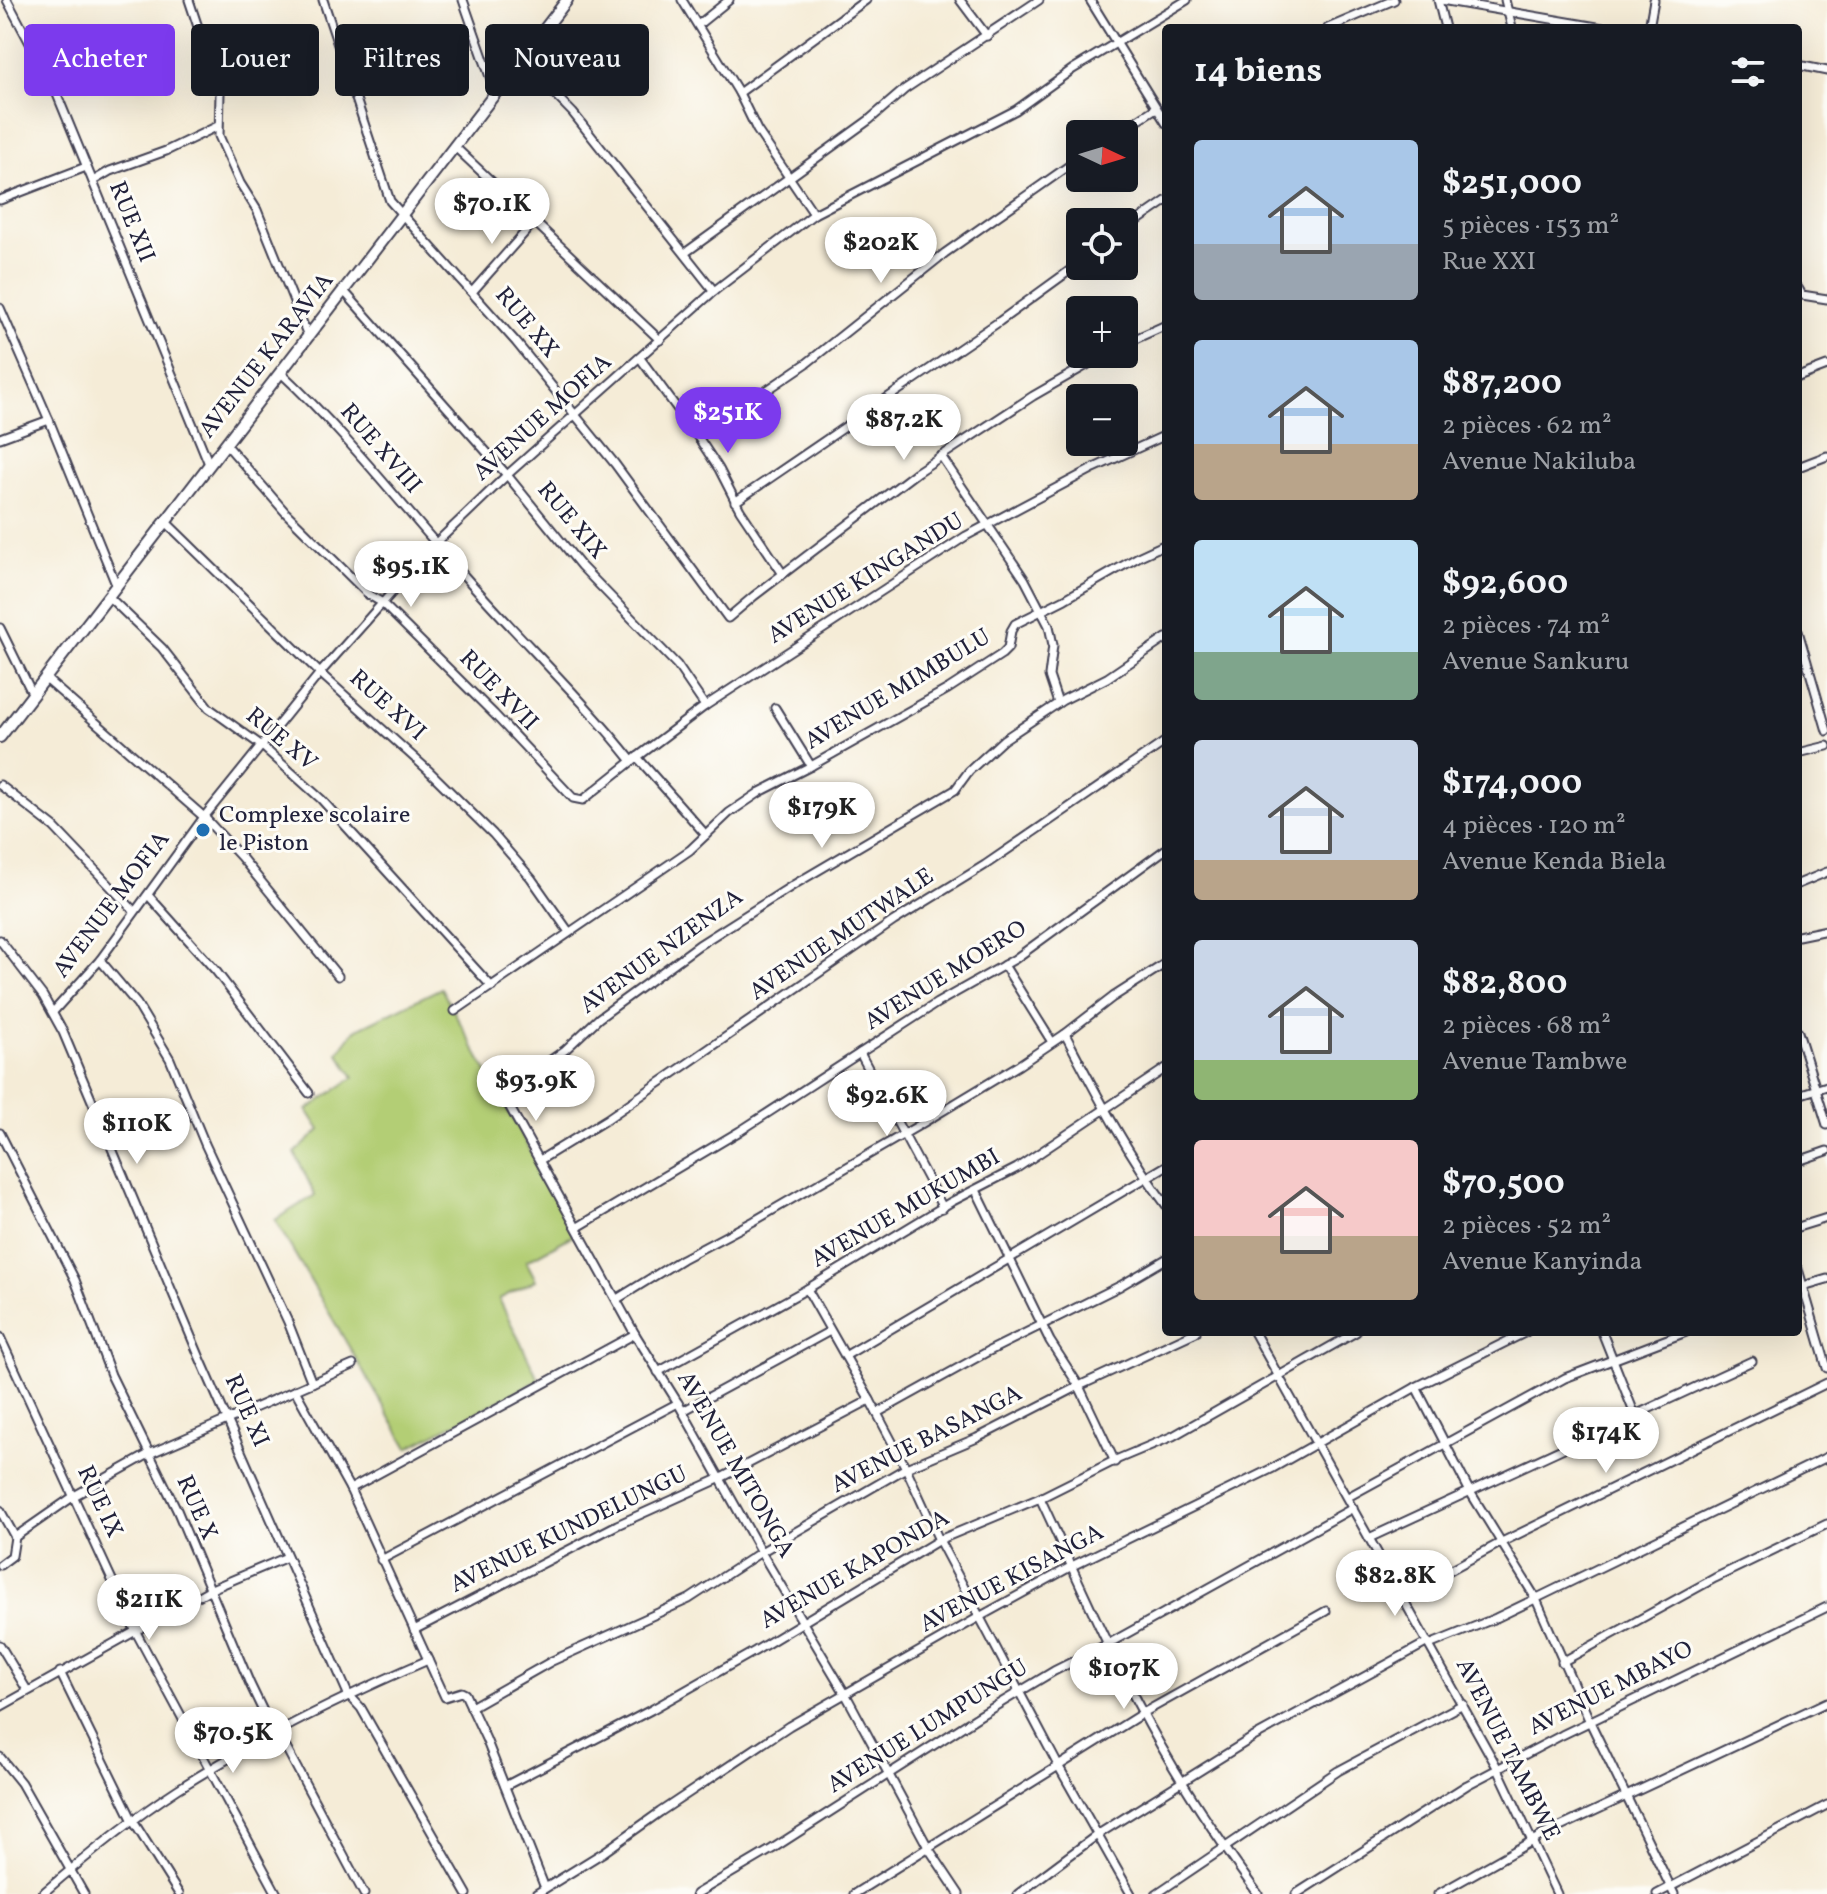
<!DOCTYPE html>
<html lang="fr">
<head>
<meta charset="utf-8">
<style>
  body { margin:0; font-family:Vollkorn,serif; background:#20242c; color:#f1f3f6; height:100vh; display:flex; flex-direction:column; font-size:30px; white-space:nowrap }
  * { box-sizing:border-box; margin:0 }
  p { font-size:26px; color:#9ea1a6 }
  .icon { flex:none; width:44px; height:44px; fill:none; stroke:currentColor; stroke-width:2; stroke-linecap:round; stroke-linejoin:round }
  .map { position:relative; flex:1; overflow:hidden }
  .side { position:absolute; left:1162px; top:24px; width:640px; height:1312px; display:flex; flex-direction:column; background:#171b24; border-radius:8px; box-shadow:0 8px 32px #0002 }
  .side>* { flex:none }
  .top-card { position:absolute; left:24px; top:24px; width:760px; height:72px; display:flex; gap:16px }
  .needle { width:52px; rotate:94deg }
  .buttons { position:absolute; left:1066px; top:120px; display:grid; gap:16px }
  .buttons a { display:grid; place-items:center; width:72px; height:72px; border-radius:8px; background:#171b24; box-shadow:0 8px 32px #0002; font-size:40px }
  .price { position:absolute; translate:-50% -68px; padding:0 18px; border-radius:28px; background:#fff; color:#222; font-size:26px; line-height:52px; filter:drop-shadow(0 2px 4px #0008) }
  .price::after { content:''; position:absolute; left:50%; top:48px; width:24px; height:18px; margin-left:-12px; background:inherit; clip-path:polygon(0 0,100% 0,50% 100%) }
  .price.selected { background:#7c3aed; color:#fff }
  ul { padding:0; list-style:none }
  li { display:flex; align-items:center; gap:24px; height:200px; padding:0 32px }
  li span { display:grid; place-items:center; flex:none; width:224px; height:160px; border-radius:8px; color:#555 }
  li>.icon { margin-inline-start:auto }
  span .icon { width:96px; height:96px; fill:#fffc; stroke-width:1 }
  li b { font-size:34px }
  h2 { display:flex; justify-content:space-between; align-items:center; height:96px; padding:0 32px; font-size:34px }
  .tag { padding:0 28px; border-radius:8px; background:#171b24; box-shadow:0 8px 32px #0002; font-size:28px; line-height:72px }
  .tag.selected { background:#7c3aed; color:#fff }
  .map>svg:first-child { display:block }
</style>
</head>
<body>
<div class="map">
<svg width="1827" height="1894" viewBox="0 0 1827 1894">
  <rect width="100%" height="100%" fill="#fdfcf7"/>
  <filter id="ink" filterUnits="userSpaceOnUse"><feTurbulence type="fractalNoise" baseFrequency=".0125" numOctaves="2"/><feDisplacementMap in="SourceGraphic" scale="16" xChannelSelector="R" yChannelSelector="G"/><feConvolveMatrix kernelMatrix="1 2 1 2 8 2 1 2 1" color-interpolation-filters="sRGB"/></filter>
  <filter id="wash" filterUnits="userSpaceOnUse"><feTurbulence type="fractalNoise" baseFrequency=".006" numOctaves="4" result="noise"/><feDisplacementMap in="SourceGraphic" scale="32" xChannelSelector="R" yChannelSelector="G"/><feGaussianBlur stdDeviation="1.8" result="paint"/><feColorMatrix in="noise" values="0 0 0 0 0 0 0 0 0 0 0 0 0 0 0 0 0 1.4 0 .05"/><feComposite in="paint" operator="in"/></filter>
  <g filter="url(#wash)">
    <rect width="100%" height="100%" fill="#f5ecd7"/>
    <polygon fill="#b3ce74" stroke="#6a7858" stroke-width="2" points="441,988 576,1234 526,1261 536,1280 499,1299 539,1380 408,1448 275,1220 315,1195 295,1153 320,1130 307,1110 354,1077 338,1053 355,1030"/>
  </g>
  <g filter="url(#ink)">
    <g fill="none" stroke-linecap="round" stroke-linejoin="round">
      <g stroke="#424052" stroke-width="11">
        <g id="street">
          <polyline points="7,0 56,92 209,464"/>
          <polyline points="189,0 220,93 219,136 240,183 257,210 308,336"/>
          <polyline points="323,0 390,201 516,342 615,464 728,618 754,596 917,472 1033,396 1106,354"/>
          <polyline points="463,0 496,94"/>
          <polyline points="682,0 739,93 757,130 814,214"/>
          <polyline points="960,0 987,36"/>
          <polyline points="1090,0 1166,123"/>
          <polyline points="1438,0 1445,28"/>
          <polyline points="1441,0 1603,28"/>
          <polyline points="1505,0 1512,28"/>
          <polyline points="698,25 729,0"/>
          <polyline points="1328,28 1394,0"/>
          <polyline points="1649,28 1654,0"/>
          <polyline points="522,61 573,113 714,291"/>
          <polyline points="1798,65 1827,71"/>
          <polyline points="739,93 866,0"/>
          <polyline points="1116,134 1156,108"/>
          <polyline points="455,147 660,340"/>
          <polyline points="93,181 110,171 166,151 218,126"/>
          <polyline points="0,200 86,167"/>
          <polyline points="1124,230 1166,201"/>
          <polyline points="685,253 869,120 905,89 1039,0"/>
          <polyline points="1798,288 1802,295 1827,299"/>
          <polyline points="343,290 507,475 581,566 677,665 705,706"/>
          <polyline points="473,291 534,222"/>
          <polyline points="0,308 49,420 117,587"/>
          <polyline points="1124,344 1166,325"/>
          <polyline points="640,358 698,437 719,469 740,510 783,574"/>
          <path d="M280 372C349 436 405 510 468 580 522 641 581 697 632 761L705 706 966 536 1094 468 1166 435"/>
          <polyline points="1798,377 1827,366"/>
          <polyline points="698,437 807,363 945,253 1080,158"/>
          <polyline points="0,438 49,420"/>
          <polyline points="225,443 286,513 369,595 381,602 494,714 573,798 583,800 632,761"/>
          <polyline points="941,456 1025,580 1049,626 1053,645 1049,676 1058,703"/>
          <polyline points="1798,467 1827,456"/>
          <polyline points="735,502 1000,321 1080,263"/>
          <polyline points="166,522 320,673 428,770 493,834 531,878 569,932"/>
          <polyline points="109,597 162,648 209,708 262,746 321,799 492,987"/>
          <polyline points="0,628 33,695"/>
          <polyline points="1798,631 1827,731"/>
          <polyline points="45,678 204,817 241,857 338,976"/>
          <polyline points="775,708 811,766"/>
          <polyline points="1798,753 1827,746"/>
          <polyline points="637,757 706,835"/>
          <polyline points="0,785 54,827 134,911"/>
          <polyline points="1798,884 1827,872"/>
          <polyline points="148,895 216,971 309,1093"/>
          <polyline points="1798,936 1827,930"/>
          <polyline points="0,940 43,996 63,1032 200,1358 348,1694 361,1708 467,1894"/>
          <polyline points="100,960 137,1004 170,1059 205,1144 288,1322 312,1383"/>
          <polyline points="1004,965 1052,1042"/>
          <polyline points="455,1011 690,850 729,813 760,792 811,766 948,689 1002,654 1008,648 1011,631 1015,624 1065,599 1140,556 1166,544"/>
          <polyline points="53,1012 100,960 204,817 320,673 435,544 507,475 714,291 814,214 1016,110 1073,69 1187,0"/>
          <polyline points="1798,1032 1827,1125"/>
          <path d="M1065 1034C1096 1093 1126 1152 1166 1205"/>
          <polyline points="860,1053 943,1208"/>
          <polyline points="1798,1095 1827,1086"/>
          <polyline points="0,1133 75,1280 111,1375 177,1510 250,1684 274,1734 284,1744 364,1894"/>
          <polyline points="540,1160 607,1119 894,921 985,865 1166,741"/>
          <polyline points="1798,1161 1827,1151"/>
          <polyline points="976,1190 1050,1341 1079,1386 1115,1462"/>
          <polyline points="578,1227 740,1131 937,1003 1015,959 1166,849"/>
          <polyline points="1798,1227 1827,1218"/>
          <polyline points="1798,1269 1827,1368"/>
          <polyline points="1803,1286 1827,1279"/>
          <polyline points="807,1289 870,1400 906,1468 939,1540 1059,1767 1131,1894"/>
          <polyline points="617,1299 682,1259 754,1221 916,1127 1019,1065 1065,1034 1113,997 1166,963"/>
          <polyline points="1254,1332 1498,1769 1557,1894"/>
          <polyline points="1602,1332 1635,1415"/>
          <polyline points="0,1337 136,1632 277,1894"/>
          <polyline points="845,1356 1166,1166"/>
          <polyline points="658,1372 807,1289 951,1202 1017,1168 1166,1068"/>
          <polyline points="1416,1387 1469,1490 1535,1597 1590,1722 1674,1894"/>
          <polyline points="295,1390 350,1489 445,1697 461,1692 465,1694 486,1739 545,1888"/>
          <polyline points="683,1411 830,1331"/>
          <polyline points="877,1413 987,1352 1120,1286 1166,1259"/>
          <polyline points="350,1489 635,1334"/>
          <polyline points="1348,1497 1565,1378 1686,1332"/>
          <path d="M1040 1498C1079 1581 1115 1666 1161 1746 1190 1797 1223 1846 1258 1894"/>
          <polyline points="0,1510 15,1537"/>
          <polyline points="15,1537 74,1496 149,1454 353,1365"/>
          <polyline points="1369,1538 1752,1361"/>
          <polyline points="381,1560 678,1403"/>
          <polyline points="0,1565 12,1556 15,1537"/>
          <polyline points="1400,1597 1502,1542 1827,1383"/>
          <polyline points="414,1630 617,1525 721,1478 870,1400"/>
          <polyline points="0,1645 27,1690"/>
          <polyline points="1429,1645 1496,1618 1827,1457"/>
          <polyline points="1562,1662 1715,1578 1827,1524"/>
          <polyline points="60,1672 133,1821 179,1894"/>
          <polyline points="0,1707 209,1590 287,1557"/>
          <polyline points="471,1707 552,1661 689,1599 761,1552 906,1468 977,1438 1079,1386 1196,1332"/>
          <polyline points="0,1757 21,1783 84,1894"/>
          <polyline points="505,1786 651,1710 755,1651 939,1540 1040,1498 1118,1459 1173,1436 1356,1332"/>
          <path d="M42 1894C85 1857 130 1820 178 1789 257 1739 342 1697 428 1660"/>
          <polyline points="536,1894 604,1852 660,1812 789,1726 981,1616 1072,1566 1273,1468 1416,1387 1526,1332"/>
          <polyline points="696,1894 772,1849 979,1716 1054,1671 1108,1644 1353,1508"/>
          <polyline points="854,1894 1143,1713 1326,1611"/>
          <polyline points="959,1894 929,1849 846,1695 761,1552 678,1403 635,1334 507,1102 506,1095 514,1086 565,1050 599,1018 699,945 795,884 955,790 969,771 1003,740 1063,700 1107,678 1166,638"/>
          <polyline points="1018,1894 1097,1835 1252,1738 1428,1642"/>
          <polyline points="1156,1894 1338,1771 1463,1704"/>
          <polyline points="1296,1894 1467,1785 1562,1735 1827,1607"/>
          <polyline points="1438,1894 1541,1836 1827,1702"/>
          <polyline points="1657,1894 1827,1805"/>
        </g>
      </g>
      <g stroke="#424052" stroke-width="14">
        <polyline id="secondary" points="0,737 567,0"/>
      </g>
      <use href="#street" stroke="#fff" stroke-width="7"/>
      <use href="#secondary" stroke="#fff" stroke-width="10"/>
    </g>
  </g>
  <circle fill="#1f6fb2" stroke="#fdfcf7" stroke-width="3" cx="203" cy="830" r="8"/>
  <g text-anchor="middle" dominant-baseline="central" stroke-width="6" stroke-linejoin="round" paint-order="stroke">
    <g font-size="24" fill="#22223b" stroke="#fdfcf7">
      <text transform="translate(131 222) rotate(68)">RUE XII</text>
      <text transform="translate(526 323) rotate(50)">RUE XX</text>
      <text transform="translate(267 356) rotate(-52)">AVENUE KARAVIA</text>
      <text transform="translate(543 418) rotate(-42)">AVENUE MOFIA</text>
      <text transform="translate(380 449) rotate(49)">RUE XVIII</text>
      <text transform="translate(571 521) rotate(50)">RUE XIX</text>
      <text transform="translate(866 579) rotate(-32)">AVENUE KINGANDU</text>
      <text transform="translate(898 690) rotate(-31)">AVENUE MIMBULU</text>
      <text transform="translate(498 691) rotate(46)">RUE XVII</text>
      <text transform="translate(387 706) rotate(42)">RUE XVI</text>
      <text transform="translate(281 740) rotate(40)">RUE XV</text>
      <text transform="translate(112 905) rotate(-53)">AVENUE MOFIA</text>
      <text transform="translate(842 935) rotate(-34)">AVENUE MUTWALE</text>
      <text transform="translate(662 952) rotate(-36)">AVENUE NZENZA</text>
      <text transform="translate(946 976) rotate(-32)">AVENUE MOERO</text>
      <text transform="translate(906 1209) rotate(-30)">AVENUE MUKUMBI</text>
      <text transform="translate(246 1411) rotate(66)">RUE XI</text>
      <text transform="translate(927 1440) rotate(-27)">AVENUE BASANGA</text>
      <text transform="translate(735 1465) rotate(60)">AVENUE MITONGA</text>
      <text transform="translate(99 1502) rotate(65)">RUE IX</text>
      <text transform="translate(196 1508) rotate(66)">RUE X</text>
      <text transform="translate(569 1530) rotate(-26)">AVENUE KUNDELUNGU</text>
      <text transform="translate(855 1570) rotate(-30)">AVENUE KAPONDA</text>
      <text transform="translate(1012 1579) rotate(-28)">AVENUE KISANGA</text>
      <text transform="translate(1611 1689) rotate(-27)">AVENUE MBAYO</text>
      <text transform="translate(928 1727) rotate(-32)">AVENUE LUMPUNGU</text>
      <text transform="translate(1507 1750) rotate(63)">AVENUE TAMBWE</text>
    </g>
    <g font-size="24" fill="#22223b" stroke="#fdfcf7" text-anchor="start">
      <text x="219" y="816">Complexe scolaire<tspan x="219" dy="28">le Piston</tspan></text>
    </g>
  </g>
</svg>
<div class="buttons">
<a><svg class="needle" viewBox="-14 -14 28 28"><path d="M0-13l5 13h-10z" fill="#e53935"/><path d="M0 13l5-13h-10z" fill="#9ea1a6"/></svg></a>
<a><svg class="icon" aria-label="locate" viewBox="0 0 24 24"><circle cx="12" cy="12" r="6"/><path d="M12 2v4M12 18v4M2 12h4M18 12h4"/></svg></a>
<a>+</a>
<a>−</a>
</div>
<b class="price" style="left:492px;top:246px">$70.1K</b>
<b class="price" style="left:881px;top:285px">$202K</b>
<b class="price selected" style="left:728px;top:455px">$251K</b>
<b class="price" style="left:904px;top:462px">$87.2K</b>
<b class="price" style="left:411px;top:609px">$95.1K</b>
<b class="price" style="left:822px;top:850px">$179K</b>
<b class="price" style="left:536px;top:1123px">$93.9K</b>
<b class="price" style="left:887px;top:1138px">$92.6K</b>
<b class="price" style="left:137px;top:1166px">$110K</b>
<b class="price" style="left:1606px;top:1475px">$174K</b>
<b class="price" style="left:1395px;top:1618px">$82.8K</b>
<b class="price" style="left:149px;top:1642px">$211K</b>
<b class="price" style="left:1124px;top:1711px">$107K</b>
<b class="price" style="left:233px;top:1775px">$70.5K</b>
<div class="top-card">
<a class="tag selected">Acheter</a>
<a class="tag">Louer</a>
<a class="tag">Filtres</a>
<a class="tag">Nouveau</a>
</div>
<section class="side">
<h2>14 biens<svg class="icon" aria-label="filters" viewBox="0 0 24 24"><path d="M4 7h16M4 17h16"/><circle cx="9" cy="7" r="2"/><circle cx="15" cy="17" r="2"/></svg></h2>
<ul>
<li><span style="background:linear-gradient(#a9c7e8 65%,#9aa5b1 0)"><svg class="icon" aria-label="home" viewBox="0 0 24 24"><path d="M3 11l9-7 9 7M6 9v11h12V9"/></svg></span><div><b>$251,000</b><p>5 pièces · 153 m²</p><p>Rue XXI</p></div></li>
<li><span style="background:linear-gradient(#a9c7e8 65%,#b9a48a 0)"><svg class="icon" aria-label="home" viewBox="0 0 24 24"><path d="M3 11l9-7 9 7M6 9v11h12V9"/></svg></span><div><b>$87,200</b><p>2 pièces · 62 m²</p><p>Avenue Nakiluba</p></div></li>
<li><span style="background:linear-gradient(#bfe0f5 70%,#7fa58c 0)"><svg class="icon" aria-label="home" viewBox="0 0 24 24"><path d="M3 11l9-7 9 7M6 9v11h12V9"/></svg></span><div><b>$92,600</b><p>2 pièces · 74 m²</p><p>Avenue Sankuru</p></div></li>
<li><span style="background:linear-gradient(#c9d6e8 75%,#b9a48a 0)"><svg class="icon" aria-label="home" viewBox="0 0 24 24"><path d="M3 11l9-7 9 7M6 9v11h12V9"/></svg></span><div><b>$174,000</b><p>4 pièces · 120 m²</p><p>Avenue Kenda Biela</p></div></li>
<li><span style="background:linear-gradient(#c9d6e8 75%,#8fb573 0)"><svg class="icon" aria-label="home" viewBox="0 0 24 24"><path d="M3 11l9-7 9 7M6 9v11h12V9"/></svg></span><div><b>$82,800</b><p>2 pièces · 68 m²</p><p>Avenue Tambwe</p></div></li>
<li><span style="background:linear-gradient(#f6c9c9 60%,#b9a48a 0)"><svg class="icon" aria-label="home" viewBox="0 0 24 24"><path d="M3 11l9-7 9 7M6 9v11h12V9"/></svg></span><div><b>$70,500</b><p>2 pièces · 52 m²</p><p>Avenue Kanyinda</p></div></li>
</ul>
</section>
</div>
</body>
</html>
